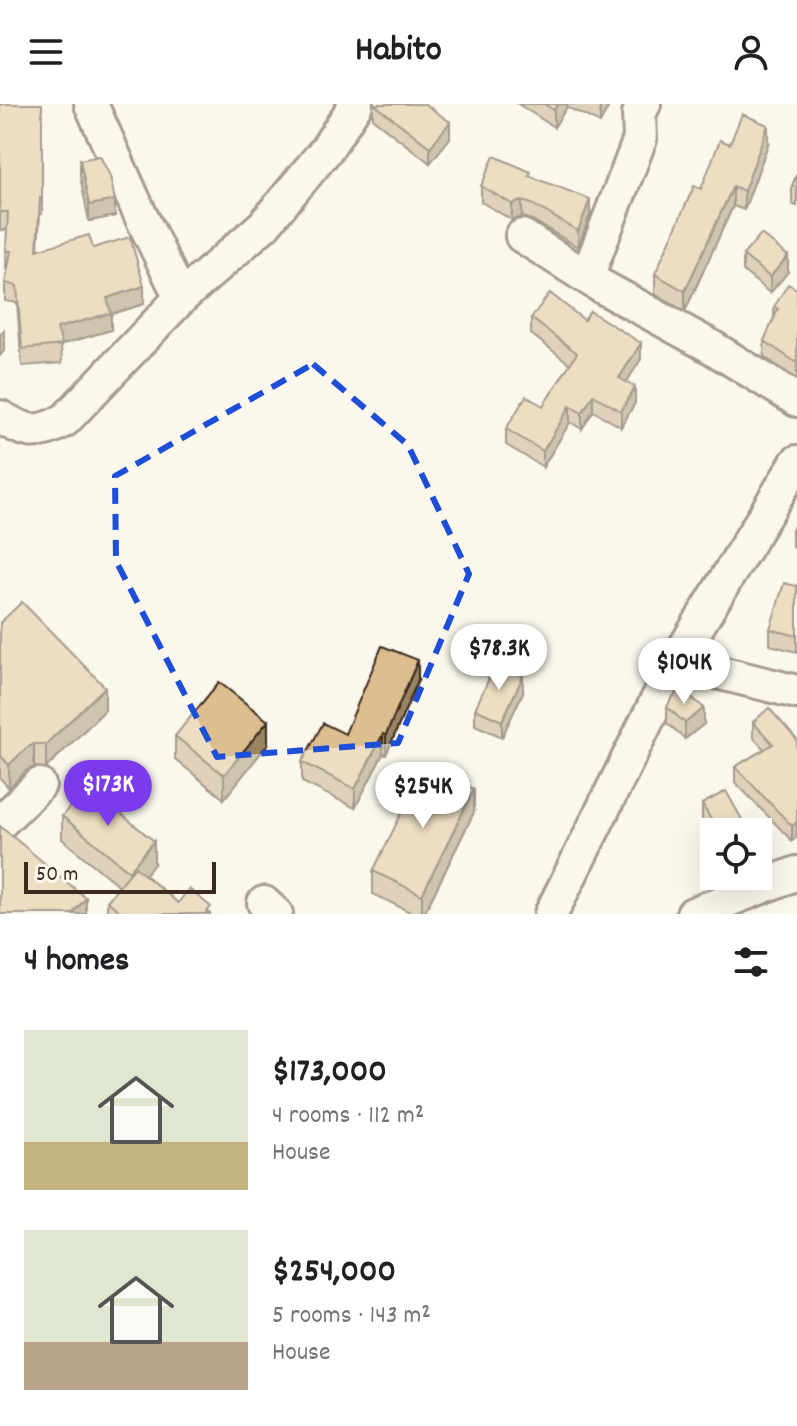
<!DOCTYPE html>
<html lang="en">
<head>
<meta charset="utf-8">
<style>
  body { margin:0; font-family:Dekko,sans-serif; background:#f2f2f2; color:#202124; height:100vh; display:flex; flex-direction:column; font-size:30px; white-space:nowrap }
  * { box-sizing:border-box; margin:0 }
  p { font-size:26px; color:#757577 }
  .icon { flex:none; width:44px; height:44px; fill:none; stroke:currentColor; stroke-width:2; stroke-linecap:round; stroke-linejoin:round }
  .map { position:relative; height:810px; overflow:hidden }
  .details { display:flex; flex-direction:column; background:#fff; flex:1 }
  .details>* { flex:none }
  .buttons { position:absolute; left:700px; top:714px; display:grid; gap:16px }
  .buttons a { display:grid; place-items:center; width:72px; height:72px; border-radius:0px; background:#fff; box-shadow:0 8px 32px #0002; font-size:40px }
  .scale { position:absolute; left:24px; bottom:20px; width:192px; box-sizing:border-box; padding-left:8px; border:4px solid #3b2a1e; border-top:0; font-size:22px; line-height:28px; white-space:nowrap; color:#3b2a1e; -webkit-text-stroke:6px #fbf7ec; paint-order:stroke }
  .price { position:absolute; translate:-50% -68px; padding:0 18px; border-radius:28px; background:#fff; color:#222; font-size:26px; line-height:52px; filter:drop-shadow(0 2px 4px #0008) }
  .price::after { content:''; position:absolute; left:50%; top:48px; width:24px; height:18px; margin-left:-12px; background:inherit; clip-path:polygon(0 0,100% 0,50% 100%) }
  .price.active { background:#7c3aed; color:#fff }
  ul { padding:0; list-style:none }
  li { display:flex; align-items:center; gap:24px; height:200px; padding:0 24px }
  li span { display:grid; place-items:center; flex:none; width:224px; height:160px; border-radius:0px; color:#555 }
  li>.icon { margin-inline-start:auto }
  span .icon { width:96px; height:96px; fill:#fffc; stroke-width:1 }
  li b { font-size:34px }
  h2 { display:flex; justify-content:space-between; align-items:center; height:96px; padding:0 24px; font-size:34px }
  header { display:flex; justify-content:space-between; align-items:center; height:104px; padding:0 24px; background:#fff; font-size:36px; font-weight:700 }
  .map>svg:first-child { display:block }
</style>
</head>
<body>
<header><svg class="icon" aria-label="menu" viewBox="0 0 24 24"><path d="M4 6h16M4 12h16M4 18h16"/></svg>Habito<svg class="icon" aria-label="person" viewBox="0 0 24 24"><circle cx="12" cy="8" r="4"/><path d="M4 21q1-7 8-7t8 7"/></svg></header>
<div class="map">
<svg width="797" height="810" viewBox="0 0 797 810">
  <rect width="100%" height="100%" fill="#fbf7ec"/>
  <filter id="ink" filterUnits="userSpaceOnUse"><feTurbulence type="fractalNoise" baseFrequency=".0125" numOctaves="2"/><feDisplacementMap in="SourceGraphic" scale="16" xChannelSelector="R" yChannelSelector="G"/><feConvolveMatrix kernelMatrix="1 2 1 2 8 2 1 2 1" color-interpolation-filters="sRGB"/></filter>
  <g filter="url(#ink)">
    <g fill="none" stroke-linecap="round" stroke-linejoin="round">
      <g stroke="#3b2a1e" stroke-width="38">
        <g id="minor">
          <polyline points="91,0 140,110 181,194"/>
          <polyline points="522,132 599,181 710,242 797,296"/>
          <polyline points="587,173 640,35 639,10 644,0"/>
          <path d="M0 313C28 329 37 332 65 316L181 194 264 121 326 46 356 0"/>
          <polyline points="676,558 797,588"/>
          <polyline points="0,719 39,681"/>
          <polyline points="264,799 276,810"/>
          <polyline points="551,810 676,558 797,358"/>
          <polyline points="693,810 797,769"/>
        </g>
      </g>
      <use href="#minor" stroke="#fbf7ec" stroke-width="32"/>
    </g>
    <g fill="#bda37b" stroke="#3b2a1e" stroke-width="2">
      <polygon points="0,0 42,0 42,110 40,110 38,146 93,144 144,200 111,210 111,226 61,240 62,259 22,262 17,199 5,197 5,179 8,165 6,165 7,126 0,126"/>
      <polygon points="373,0 450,34 430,59 373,15"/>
      <polygon points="518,0 610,0 600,19 567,3 554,23"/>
      <polygon points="768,40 744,106 733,102 685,207 655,190 655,170 701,85"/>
      <polygon points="80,56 115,112 89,117 80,72"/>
      <polygon points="797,70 797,102 792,100 792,82"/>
      <polygon points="531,73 590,111 578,143 532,116 522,113 512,116 481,98 481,82"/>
      <polygon points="743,151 788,168 770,189 743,167"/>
      <polygon points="797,185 797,275 764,253 764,237 774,214 774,203"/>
      <polygon points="531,214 584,216 641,255 626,278 635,299 621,323 593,307 582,325 570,318 543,363 506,341 506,325 543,302 570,260 531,230"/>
      <polygon points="797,416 797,445 792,443 792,427"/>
      <polygon points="797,482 797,548 770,541 770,525"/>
      <polygon points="0,519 105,606 46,664 34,663 26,667 9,684 0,674"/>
      <polygon points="418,576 386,651 383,650 355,704 302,678 302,658 345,630"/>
      <polygon points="523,588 502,633 475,621 475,605"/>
      <polygon points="667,603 704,620 685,635 667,619"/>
      <polygon points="753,618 797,636 797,733 792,737 735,678 735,663 764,645 753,633"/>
      <polygon points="175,632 268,640 224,695 175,655"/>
      <polygon points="702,700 749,728 714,728 714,737 702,716"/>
      <polygon points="474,708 424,810 414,810 373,790 373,767"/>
      <polygon points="62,712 154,760 145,771 178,799 211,810 107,810 107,797 119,782 62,735"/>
    </g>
    <g fill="#9a8564" stroke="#3b2a1e" stroke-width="2">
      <polygon points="558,0 567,0 567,3 554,23 554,6"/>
      <polygon points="601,0 610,0 600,19 600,3"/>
      <polygon points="450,18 450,34 430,59 430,43"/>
      <polygon points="768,21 768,40 744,106 744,87"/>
      <polygon points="733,82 733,102 685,207 685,187"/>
      <polygon points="590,95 590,111 578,143 578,127"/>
      <polygon points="115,96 115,112 89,117 89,101"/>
      <polygon points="522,97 522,113 512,116 512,100"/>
      <polygon points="788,152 788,168 770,189 770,173"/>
      <polygon points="144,182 144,200 111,210 111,226 57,242 57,224 107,194"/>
      <polygon points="4,226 4,247 0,252 0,231"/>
      <polygon points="641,239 641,255 619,290 619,274"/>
      <polygon points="635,283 635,299 621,323 621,307"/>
      <polygon points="593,291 593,307 582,325 582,309"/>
      <polygon points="570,302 570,318 543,363 543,347"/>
      <polygon points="418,556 418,576 386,651 386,631"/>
      <polygon points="523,572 523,588 502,633 502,617"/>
      <polygon points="105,583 105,606 46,664 46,640"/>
      <polygon points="704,604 704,620 685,635 685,619"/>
      <polygon points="268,617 268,640 224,695 224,671"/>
      <polygon points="383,630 383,650 355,704 355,685"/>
      <polygon points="34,640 34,663 26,667 9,684 9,661 26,644"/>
      <polygon points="474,685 474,708 424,810 422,810 422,791"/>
      <polygon points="797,718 797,733 792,737 792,722"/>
      <polygon points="154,737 154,760 129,791 129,767"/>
      <polygon points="86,794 86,810 72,810"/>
    </g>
    <g fill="#dcbe8f" stroke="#3b2a1e" stroke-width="2">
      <polygon points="0,0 42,0 42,93 40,93 37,146 89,131 93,144 130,133 144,182 107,194 111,209 57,224 62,241 22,245 17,182 5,179 11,147 6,147 8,108 0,108"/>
      <polygon points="374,0 425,0 450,18 430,43"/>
      <polygon points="544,0 558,0 554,6"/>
      <polygon points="742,10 768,21 744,87 733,82 685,187 655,170 694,82 701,85 720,36 730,40"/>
      <polygon points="100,52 110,72 115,96 89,101 80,56"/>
      <polygon points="494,52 531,68 529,72 590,95 578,127 532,100 522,97 512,100 481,82"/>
      <polygon points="797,70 797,84 792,82"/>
      <polygon points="761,130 788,152 770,173 743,151"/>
      <polygon points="788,180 797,185 797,259 764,237 778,205 774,203"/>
      <polygon points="550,189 584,216 590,207 641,239 619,274 635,283 621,307 593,291 582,309 570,302 543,347 506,325 526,292 543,302 577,249 531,214"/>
      <polygon points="797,416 797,429 792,427"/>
      <polygon points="784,479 797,482 797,532 770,525"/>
      <polygon points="22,498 105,583 46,640 34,640 26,644 9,661 0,651 0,519"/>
      <polygon points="382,542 418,556 386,631 383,630 355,685 302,658 323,619 345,630"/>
      <polygon points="496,559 523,572 502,617 475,605"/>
      <polygon points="219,578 268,617 224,671 175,632"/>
      <polygon points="681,584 704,604 685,619 667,603 671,595"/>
      <polygon points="769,604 797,636 797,718 792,722 735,663 773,640 753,618"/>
      <polygon points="425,662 474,685 422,791 373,767"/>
      <polygon points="87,682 154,737 129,767 62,712"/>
      <polygon points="726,687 749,728 718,728 702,700"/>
      <polygon points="0,722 86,794 72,810 0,810"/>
      <polygon points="135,763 178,799 189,785 211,803 205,810 124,810 107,797"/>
    </g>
  </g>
  <path d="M0 0H797V810H0ZM313 260 408 341 469 470 398 639 217 653 116 457 115 372Z" fill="#fbf7ec" fill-opacity=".55" fill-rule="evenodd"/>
  <path fill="none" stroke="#1d4ed8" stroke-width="6" stroke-dasharray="16 10" stroke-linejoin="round" d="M313 260 408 341 469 470 398 639 217 653 116 457 115 372Z"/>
</svg>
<div class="buttons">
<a><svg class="icon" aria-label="locate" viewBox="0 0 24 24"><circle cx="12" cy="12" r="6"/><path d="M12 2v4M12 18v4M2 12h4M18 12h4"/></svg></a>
</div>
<div class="scale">50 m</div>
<b class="price" style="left:499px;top:588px">$78.3K</b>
<b class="price" style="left:684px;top:602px">$104K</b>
<b class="price active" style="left:108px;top:724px">$173K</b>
<b class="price" style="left:423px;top:726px">$254K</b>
</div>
<section class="details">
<h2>4 homes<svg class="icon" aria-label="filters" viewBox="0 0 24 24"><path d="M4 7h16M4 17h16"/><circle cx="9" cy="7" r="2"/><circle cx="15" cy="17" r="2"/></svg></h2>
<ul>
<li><span style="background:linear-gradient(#dfe7d0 70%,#c2b280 0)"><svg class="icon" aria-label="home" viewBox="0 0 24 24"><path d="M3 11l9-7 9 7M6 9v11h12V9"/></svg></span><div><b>$173,000</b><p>4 rooms · 112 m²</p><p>House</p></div></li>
<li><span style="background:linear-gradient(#dfe7d0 70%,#b9a48a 0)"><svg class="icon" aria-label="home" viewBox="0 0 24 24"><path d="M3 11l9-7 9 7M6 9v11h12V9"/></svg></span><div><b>$254,000</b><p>5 rooms · 143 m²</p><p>House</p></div></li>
</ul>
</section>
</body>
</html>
